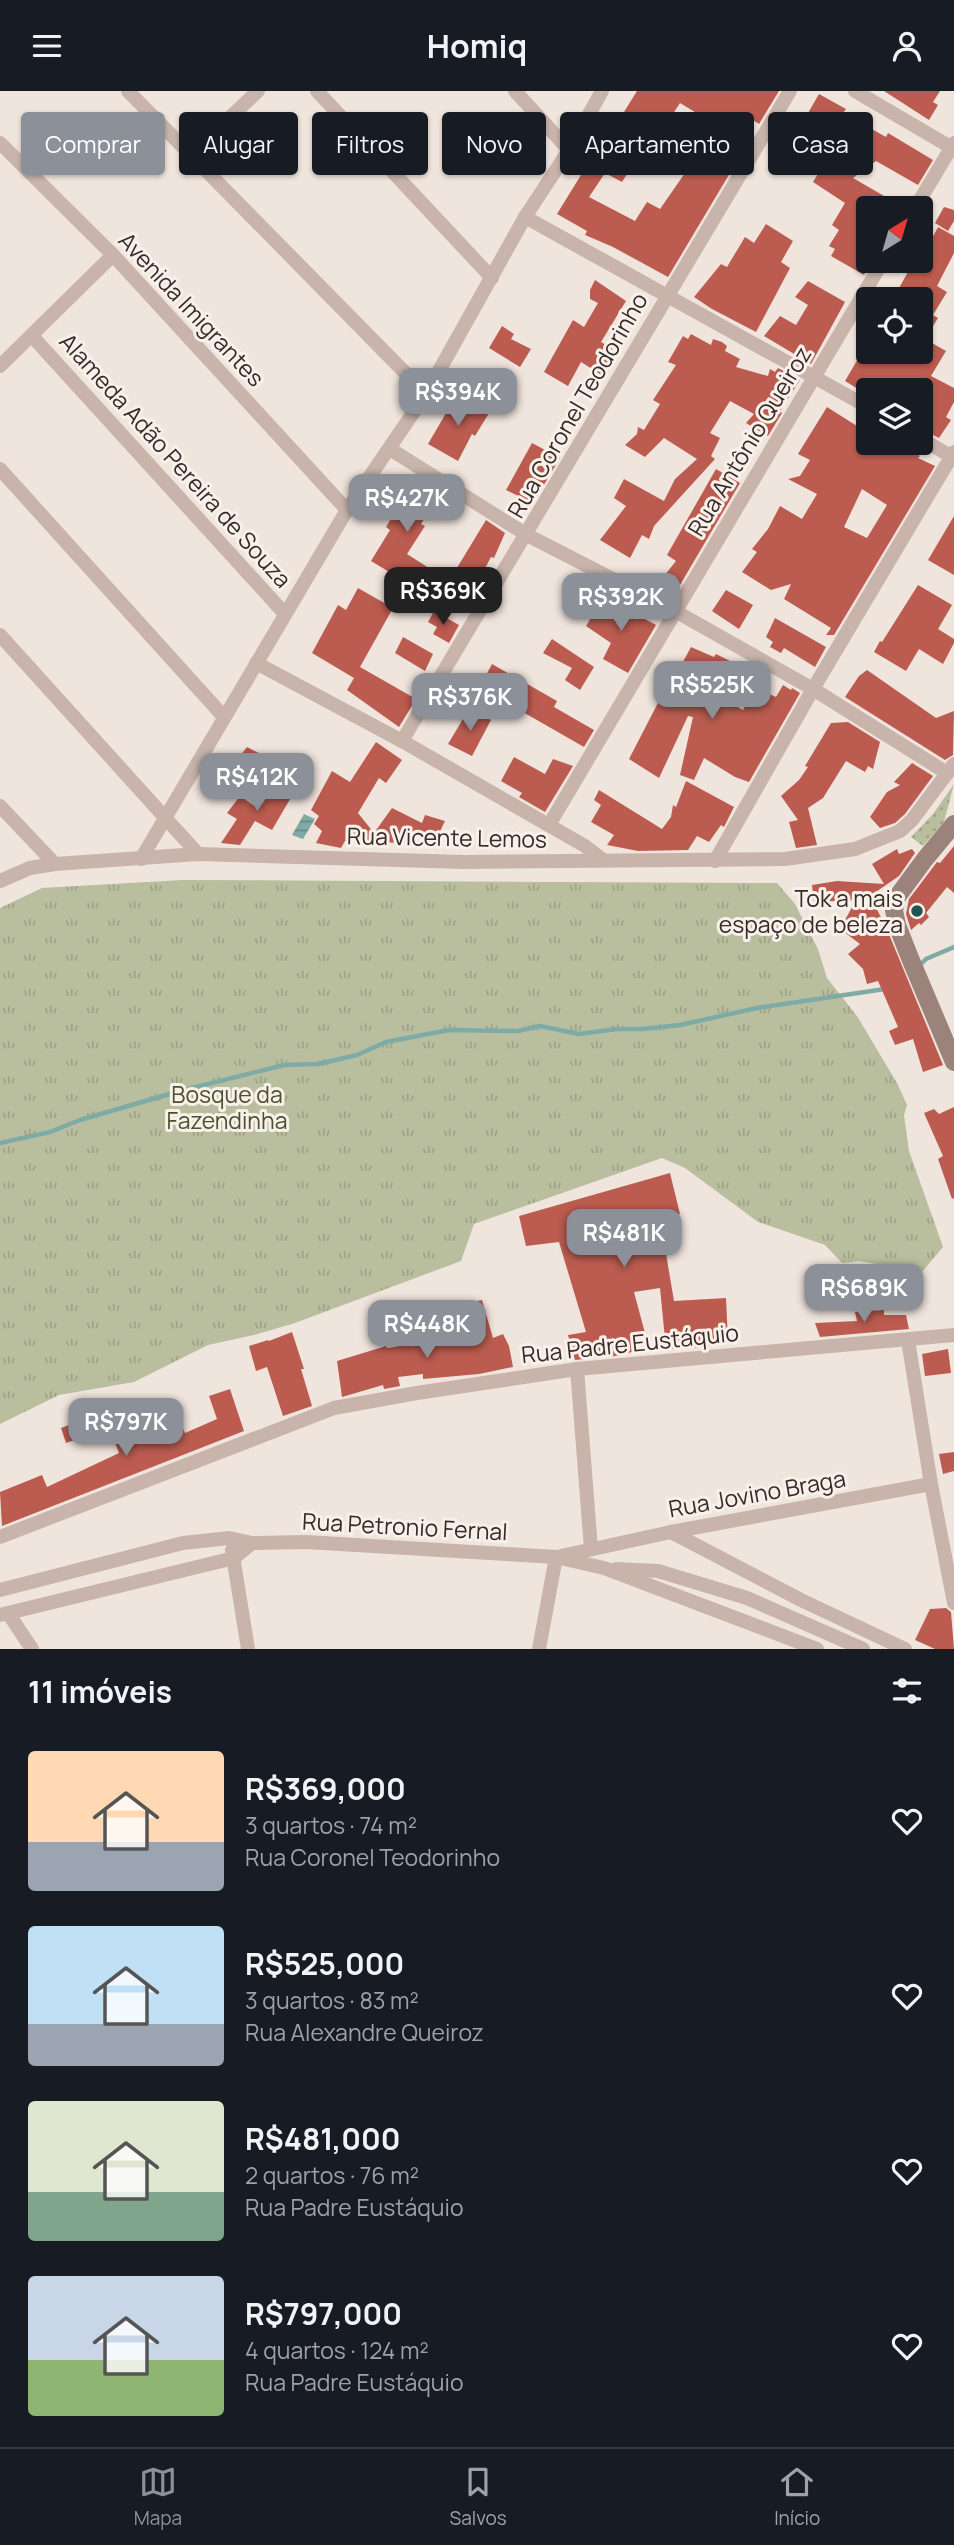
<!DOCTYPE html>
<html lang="pt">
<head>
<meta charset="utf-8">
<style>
  body { margin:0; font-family:Manrope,sans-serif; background:#242831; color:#f1f3f6; height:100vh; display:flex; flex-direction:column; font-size:26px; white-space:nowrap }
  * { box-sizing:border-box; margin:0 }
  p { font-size:23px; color:#9ea1a6 }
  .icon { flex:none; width:38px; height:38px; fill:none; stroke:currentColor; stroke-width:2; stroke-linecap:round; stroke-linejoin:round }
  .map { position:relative; height:1558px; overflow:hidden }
  .sheet { display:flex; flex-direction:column; background:#171b24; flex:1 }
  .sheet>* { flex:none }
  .hud { position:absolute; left:21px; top:21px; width:914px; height:63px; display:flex; gap:14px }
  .needle { width:46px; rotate:37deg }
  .buttons { position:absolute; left:856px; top:105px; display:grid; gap:14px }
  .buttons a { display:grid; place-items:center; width:77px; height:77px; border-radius:7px; background:#171b24; box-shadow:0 2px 5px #0004; font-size:35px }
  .price { position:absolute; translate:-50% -60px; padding:0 16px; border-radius:14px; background:#8c9099; color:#fff; font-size:23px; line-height:46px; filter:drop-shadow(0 2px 4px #0008) }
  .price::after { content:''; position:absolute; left:50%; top:42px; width:21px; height:16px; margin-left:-10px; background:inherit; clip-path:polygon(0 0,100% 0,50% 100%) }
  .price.active { background:#222; color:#fff }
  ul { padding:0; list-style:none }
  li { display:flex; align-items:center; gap:21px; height:175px; padding:0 28px }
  li span { display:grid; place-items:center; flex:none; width:196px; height:140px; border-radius:7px; color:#555 }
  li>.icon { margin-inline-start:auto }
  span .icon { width:84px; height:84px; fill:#fffc; stroke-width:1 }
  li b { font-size:30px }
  h2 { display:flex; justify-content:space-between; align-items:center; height:84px; padding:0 28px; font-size:30px }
  .chip { padding:0 24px; border-radius:7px; background:#171b24; box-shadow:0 2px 5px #0004; font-size:24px; line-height:63px }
  .chip.active { background:#8c9099; color:#fff }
  header { display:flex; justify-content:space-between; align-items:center; height:91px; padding:0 28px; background:#171b24; font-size:32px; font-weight:700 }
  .menu { display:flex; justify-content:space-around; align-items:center; height:98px; border-top:2px solid #363941; background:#171b24; font-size:19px; color:#9ea1a6 }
  .menu a { display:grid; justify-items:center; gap:4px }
  .menu .active { color:#8c9099 }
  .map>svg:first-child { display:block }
</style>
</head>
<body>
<header><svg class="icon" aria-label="menu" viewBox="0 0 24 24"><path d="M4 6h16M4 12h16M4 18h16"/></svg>Homiq<svg class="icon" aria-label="person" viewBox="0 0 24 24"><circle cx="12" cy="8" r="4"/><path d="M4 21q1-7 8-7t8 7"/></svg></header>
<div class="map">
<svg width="954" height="1558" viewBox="0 0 954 1558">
  <defs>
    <pattern id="grass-dots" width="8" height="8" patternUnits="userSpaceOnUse" patternTransform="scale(1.75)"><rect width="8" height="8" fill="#b8be9e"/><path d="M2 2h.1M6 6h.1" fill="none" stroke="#9fa388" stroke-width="1.8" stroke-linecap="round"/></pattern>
    <pattern id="park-tufts" width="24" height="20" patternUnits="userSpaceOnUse" patternTransform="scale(1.75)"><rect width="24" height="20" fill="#b8be9e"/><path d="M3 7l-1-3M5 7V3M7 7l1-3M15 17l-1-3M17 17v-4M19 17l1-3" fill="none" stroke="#9fa388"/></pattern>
    <pattern id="water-rules" width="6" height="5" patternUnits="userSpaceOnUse" patternTransform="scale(1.75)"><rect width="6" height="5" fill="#7faba7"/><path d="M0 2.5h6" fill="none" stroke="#698b88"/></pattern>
  </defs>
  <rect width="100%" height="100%" fill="#f0e5dd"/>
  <polygon fill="url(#grass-dots)" points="954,693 944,731 923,755 911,746 933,723"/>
  <polygon fill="url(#park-tufts)" points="182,789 777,792 795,813 818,858 827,887 857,925 897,992 907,1014 904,1024 909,1060 943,1156 922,1181 859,1170 842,1172 825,1154 758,1131 685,1077 662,1067 474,1133 461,1170 295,1232 254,1244 208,1254 134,1291 59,1304 0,1333 0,817 42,797"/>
  <polygon fill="url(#water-rules)" points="304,723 315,728 303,748 292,744"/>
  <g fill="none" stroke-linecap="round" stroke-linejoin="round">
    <g stroke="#7faba7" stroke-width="4.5">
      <polyline points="918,876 926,868 954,856"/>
      <polyline points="0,1052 50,1041 80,1029 180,1000 284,974 318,973 357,964 386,951 449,939 518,940 540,935 579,943 617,938 643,938 680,934 757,917 885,898"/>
    </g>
  </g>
  <g fill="#bc5c50" fill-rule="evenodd">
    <path d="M637 0H779L759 33 750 27 722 78 730 82 668 186 613 156 585 144 587 140 557 123 600 53 603 55ZM680 12 708 29 706 34 711 38 698 57 701 59 660 118 647 111 635 130 589 106 605 82 622 91 650 47 655 50Z"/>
    <polygon points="884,0 940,0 933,11 938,14 929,29"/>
    <polygon points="819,3 846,18 843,22 886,46 888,42 933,69 918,94 876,70 853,87 905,117 868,117 868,170 872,170 864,184 831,165 835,158 829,155 839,139 832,134 845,112 813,91 835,55 808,40 816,26 808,22"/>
    <polygon points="944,116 954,119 954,130 948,140 935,132"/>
    <polygon points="766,133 793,150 781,171 790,177 756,241 712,218 694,206 721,173 727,176 745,146 754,152"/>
    <polygon points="938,136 954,145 954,162 937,195 947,201 933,224 938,227 925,248 946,260 931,285 954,297 954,311 946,326 951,329 939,347 920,337 920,299 889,299 881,294 878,299 868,299 868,304 845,290 862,261 889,261 905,270 908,262 920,268 920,208 893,208 909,179 912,181 920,170"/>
    <polygon points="595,189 626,210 601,251 612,257 603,285 581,271 568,295 544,281 573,229 584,236 598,212 590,208 590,199"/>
    <polygon points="808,190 845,211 811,273 764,245 780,225 796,234 808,214 795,206"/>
    <polygon points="502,235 514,243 511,248 531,258 520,276 489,257"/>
    <polygon points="691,243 711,254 713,248 722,251 727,255 725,260 740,268 736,276 768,285 770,278 775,281 778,277 800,289 780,320 782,322 768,345 746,332 754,323 730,310 710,342 720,347 711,365 715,368 654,435 649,448 642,444 630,467 600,449 626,415 614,407 624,388 664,410 675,388 697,368 664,347 645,366 625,354 637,343 638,336 644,339 660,313 653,309 676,274 668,271 683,245 688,248"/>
    <polygon points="456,305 489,322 475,345 472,343 458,370 428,353"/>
    <path d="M827 316 868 342 861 352H885L894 356 895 353 907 360 908 358 920 365 918 367 935 375 834 544H826L831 537 784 508 791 493 771 499 742 481 757 461 752 458 768 438 780 415 802 428 817 403 788 388 800 385 810 369 798 363ZM862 398 887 414 867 447 844 436Z"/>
    <polygon points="532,352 560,367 533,412 506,399"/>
    <polygon points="716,378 740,392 680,494 664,485 676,470 667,464"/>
    <polygon points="415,388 440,403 421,433 425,435 407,463 432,479 425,491 414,484 409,493 371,470 390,439 386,436"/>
    <polygon points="954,425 954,484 928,469"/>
    <polygon points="486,429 505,442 494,467 491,466 471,504 449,490"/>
    <polygon points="918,494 952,514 938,538 954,548 954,552 943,573 919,558 906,580 874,561 880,550 882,551"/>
    <polygon points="358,497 393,517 360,576 416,608 399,636 347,599 354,587 312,562 338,514 346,519"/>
    <polygon points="726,499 753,514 739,538 712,520"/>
    <polygon points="604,506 656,534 628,582 603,568 611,552 586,535"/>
    <polygon points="434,520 459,534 449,552 433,543 437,536 428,531"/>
    <polygon points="775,527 826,556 815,576 784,557 781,562 770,556 773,551 766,546"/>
    <polygon points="403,546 433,563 425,580 395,562"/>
    <polygon points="552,548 594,576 580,599 565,589 572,577 543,562"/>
    <polygon points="691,556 714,566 716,563 738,574 721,607 743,619 754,596 776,606 783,594 791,599 792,597 800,602 749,691 735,686 704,667 694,689 680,684 693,626 688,625 659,687 629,668 675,579 678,580"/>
    <polygon points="492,573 557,610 554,616 594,639 584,656 486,600 491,591 484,588"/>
    <polygon points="867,579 936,627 954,620 953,664 945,669 845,606 859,585"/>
    <polygon points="469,618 491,629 472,665 448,653"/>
    <polygon points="848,631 880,651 873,678 868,675 865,681 846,670 823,707 808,717 817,754 796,757 789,731 798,729 781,705 799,689 808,676 805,675 831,632"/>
    <polygon points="376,651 402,669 386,692 379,687 358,722 374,742 392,717 422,732 425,724 445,730 434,753 410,742 406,752 345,750 341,757 316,752 322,740 314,733 319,725 311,719 332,680 350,691"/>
    <polygon points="247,656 278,672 265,693 238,673 240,665"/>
    <polygon points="514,666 545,683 553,668 573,675 545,721 519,706 522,702 501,690"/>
    <polygon points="912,672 933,685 905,723 895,732 880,737 870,726 887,701 900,694 894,691"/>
    <polygon points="686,690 734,716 724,736 721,734 709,751 697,745 688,759 638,760 607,754 614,744 591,731 601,714 594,709 599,699 662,738 671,726 673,714 676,716"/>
    <polygon points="271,691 293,703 272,739 255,730 240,754 221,752 237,728 227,722 240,705 256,716"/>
    <polygon points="954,755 954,802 947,796 926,822 929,826 921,834 919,832 911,839 906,823 909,808 937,771 940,772"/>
    <polygon points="897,758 899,763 912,758 915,762 899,785 870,805 886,836 943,974 923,981 913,948 895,954 889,940 898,936 878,890 867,893 863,878 848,863 860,853 840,838 856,809 814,811 812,794 837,790 884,793 872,773"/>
    <polygon points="954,1016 954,1107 952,1108 938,1068 943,1065 924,1022 934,1018 939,1023"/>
    <polygon points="670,1082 680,1123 661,1133 674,1210 726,1207 728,1249 704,1256 666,1258 660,1197 634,1201 649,1257 615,1265 575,1269 568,1244 586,1241 559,1151 526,1155 519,1125"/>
    <polygon points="482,1209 493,1247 503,1243 509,1255 513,1276 479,1283 423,1288 423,1283 398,1286 400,1295 384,1298 383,1294 342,1306 337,1270 386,1255 387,1257 420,1252 419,1248 434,1247 435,1252 481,1247 472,1211"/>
    <polygon points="884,1219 884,1224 906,1224 909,1238 820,1246 815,1232 857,1230 855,1221"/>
    <polygon points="292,1241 304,1278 301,1278 312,1315 283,1325 267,1276 256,1280 249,1255 268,1249 269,1250"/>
    <polygon points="948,1258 951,1282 925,1285 922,1263"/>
    <polygon points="230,1298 244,1340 2,1435 0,1401 42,1384 47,1396 119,1362 114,1349 122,1347 120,1342 129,1338 134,1339 147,1320 150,1327 173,1317 185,1342 217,1328 209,1305"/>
    <polygon points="86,1328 92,1343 66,1352 61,1337"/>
    <polygon points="954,1361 954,1380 943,1383 939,1363"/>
    <polygon points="946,1517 951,1521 954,1558 935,1558 915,1549 930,1518"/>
  </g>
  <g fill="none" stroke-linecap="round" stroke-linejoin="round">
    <g stroke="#c8b4aa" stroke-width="14">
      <polyline points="128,0 426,303"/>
      <polyline points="317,0 492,187"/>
      <polyline points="515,0 569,59"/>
      <polyline points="855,0 954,58"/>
      <polyline points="0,52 113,164 347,419"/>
      <polyline points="190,64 258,0"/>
      <polyline points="915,117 954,52"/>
      <polyline points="525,126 868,316"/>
      <polyline points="32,245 285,523"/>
      <polyline points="0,275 113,164"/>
      <polyline points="920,347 954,367"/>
      <polyline points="390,358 527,444 675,520 813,598 947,682"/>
      <polyline points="0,378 224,626"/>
      <polyline points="0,544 198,763"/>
      <polyline points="256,572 402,650 585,755 603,769"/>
      <polyline points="402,650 790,0"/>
      <polyline points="0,715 55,773"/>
      <polyline points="549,734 883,170"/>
      <polyline points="141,768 347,419 426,303 525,126 569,59 602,0"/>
      <polyline points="715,770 813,598 954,361"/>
      <polyline points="0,790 30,777 55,773 198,763 464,771 785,768 855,758 900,740 912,729 954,673"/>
      <polyline points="908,1249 931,1393 954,1512"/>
      <polyline points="577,1278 591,1458"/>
      <polyline points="671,1441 801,1509 905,1558"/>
      <polyline points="0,1446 334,1317 417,1302 577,1278 954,1244"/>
      <polyline points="232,1459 248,1558"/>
      <polyline points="561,1465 671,1441 931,1393"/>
      <polyline points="616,1478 658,1480 747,1507 863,1558"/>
      <polyline points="0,1499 183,1452 229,1447 252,1452 306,1451 556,1466 604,1477 817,1558"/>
      <polyline points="8,1522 32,1558"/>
      <polyline points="0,1524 234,1467 252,1452"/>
      <polyline points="539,1558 556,1466"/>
    </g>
    <polyline stroke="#9b837c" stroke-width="18" points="954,733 925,768 897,806 894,819 897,834 910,867 954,971"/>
  </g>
  <circle fill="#225451" stroke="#f8f0e9" stroke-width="2.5" cx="917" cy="820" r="7"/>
  <g text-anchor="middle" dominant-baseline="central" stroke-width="6" stroke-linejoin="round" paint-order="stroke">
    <g font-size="23" fill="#362b29" stroke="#f8f0e9">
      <text transform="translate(192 218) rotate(47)">Avenida Imigrantes</text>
      <text transform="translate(577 314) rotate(-60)">Rua Coronel Teodorinho</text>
      <text transform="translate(749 350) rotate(-59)">Rua Antônio Queiroz</text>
      <text transform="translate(176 369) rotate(48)">Alameda Adão Pereira de Souza</text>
      <text transform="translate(447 746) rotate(1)">Rua Vicente Lemos</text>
      <text transform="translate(630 1252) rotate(-6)">Rua Padre Eustáquio</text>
      <text transform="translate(757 1402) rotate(-10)">Rua Jovino Braga</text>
      <text transform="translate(405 1435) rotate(3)">Rua Petronio Fernal</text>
    </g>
    <g font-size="23" fill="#362b29" stroke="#f8f0e9" text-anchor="end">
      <text x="903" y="807">Tok a mais<tspan x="903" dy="26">espaço de beleza</tspan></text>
    </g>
    <g font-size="23" fill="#4a522f" stroke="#f8f0e9">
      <text x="227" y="1003">Bosque da<tspan x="227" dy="26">Fazendinha</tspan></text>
    </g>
  </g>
</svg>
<div class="buttons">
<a><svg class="needle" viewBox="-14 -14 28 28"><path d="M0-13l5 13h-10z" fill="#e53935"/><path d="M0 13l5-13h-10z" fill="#9ea1a6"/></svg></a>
<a><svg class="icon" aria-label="locate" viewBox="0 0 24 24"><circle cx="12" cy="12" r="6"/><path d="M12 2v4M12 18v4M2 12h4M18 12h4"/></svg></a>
<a><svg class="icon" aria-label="layers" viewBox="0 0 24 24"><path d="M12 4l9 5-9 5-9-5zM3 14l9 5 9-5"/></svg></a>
</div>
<b class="price" style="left:458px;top:337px">R$394K</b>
<b class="price" style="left:407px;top:443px">R$427K</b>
<b class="price active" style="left:443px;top:536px">R$369K</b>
<b class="price" style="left:621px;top:542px">R$392K</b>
<b class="price" style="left:712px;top:630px">R$525K</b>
<b class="price" style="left:470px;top:642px">R$376K</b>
<b class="price" style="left:257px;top:722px">R$412K</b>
<b class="price" style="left:624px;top:1178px">R$481K</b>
<b class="price" style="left:864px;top:1233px">R$689K</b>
<b class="price" style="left:427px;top:1269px">R$448K</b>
<b class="price" style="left:126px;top:1367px">R$797K</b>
<div class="hud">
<a class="chip active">Comprar</a>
<a class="chip">Alugar</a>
<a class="chip">Filtros</a>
<a class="chip">Novo</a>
<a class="chip">Apartamento</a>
<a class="chip">Casa</a>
</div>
</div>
<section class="sheet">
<h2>11 imóveis<svg class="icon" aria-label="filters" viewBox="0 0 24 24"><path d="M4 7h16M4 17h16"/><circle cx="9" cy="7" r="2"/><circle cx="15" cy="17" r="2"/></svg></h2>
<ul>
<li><span style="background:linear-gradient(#ffd9b3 65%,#9aa5b1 0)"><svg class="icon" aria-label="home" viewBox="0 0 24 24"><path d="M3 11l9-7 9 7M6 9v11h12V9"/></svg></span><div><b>R$369,000</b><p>3 quartos · 74 m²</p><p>Rua Coronel Teodorinho</p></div><svg class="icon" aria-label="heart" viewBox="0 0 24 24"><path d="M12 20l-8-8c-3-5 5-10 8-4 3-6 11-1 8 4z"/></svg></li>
<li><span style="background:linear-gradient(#bfe0f5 70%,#9aa5b1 0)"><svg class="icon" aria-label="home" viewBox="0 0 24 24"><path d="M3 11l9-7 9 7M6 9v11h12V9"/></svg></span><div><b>R$525,000</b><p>3 quartos · 83 m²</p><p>Rua Alexandre Queiroz</p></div><svg class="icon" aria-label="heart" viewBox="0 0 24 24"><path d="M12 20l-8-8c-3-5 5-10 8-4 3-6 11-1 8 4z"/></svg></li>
<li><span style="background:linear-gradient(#dfe7d0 65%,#7fa58c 0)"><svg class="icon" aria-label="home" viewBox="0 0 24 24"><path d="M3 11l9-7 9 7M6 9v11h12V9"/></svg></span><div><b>R$481,000</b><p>2 quartos · 76 m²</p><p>Rua Padre Eustáquio</p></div><svg class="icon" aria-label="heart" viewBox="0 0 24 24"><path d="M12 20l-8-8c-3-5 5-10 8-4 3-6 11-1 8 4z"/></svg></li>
<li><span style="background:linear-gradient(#c9d6e8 60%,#8fb573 0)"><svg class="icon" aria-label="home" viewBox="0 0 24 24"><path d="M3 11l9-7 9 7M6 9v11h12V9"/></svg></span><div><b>R$797,000</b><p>4 quartos · 124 m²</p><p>Rua Padre Eustáquio</p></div><svg class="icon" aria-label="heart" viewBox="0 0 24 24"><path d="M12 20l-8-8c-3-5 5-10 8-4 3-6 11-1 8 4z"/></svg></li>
</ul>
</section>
<nav class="menu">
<a class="active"><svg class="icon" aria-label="map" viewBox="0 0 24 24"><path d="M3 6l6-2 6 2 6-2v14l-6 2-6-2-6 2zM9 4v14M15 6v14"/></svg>Mapa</a>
<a><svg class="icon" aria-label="saved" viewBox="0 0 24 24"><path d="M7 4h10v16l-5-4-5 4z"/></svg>Salvos</a>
<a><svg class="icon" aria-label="home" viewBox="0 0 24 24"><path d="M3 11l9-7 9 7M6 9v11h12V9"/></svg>Início</a>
</nav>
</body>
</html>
